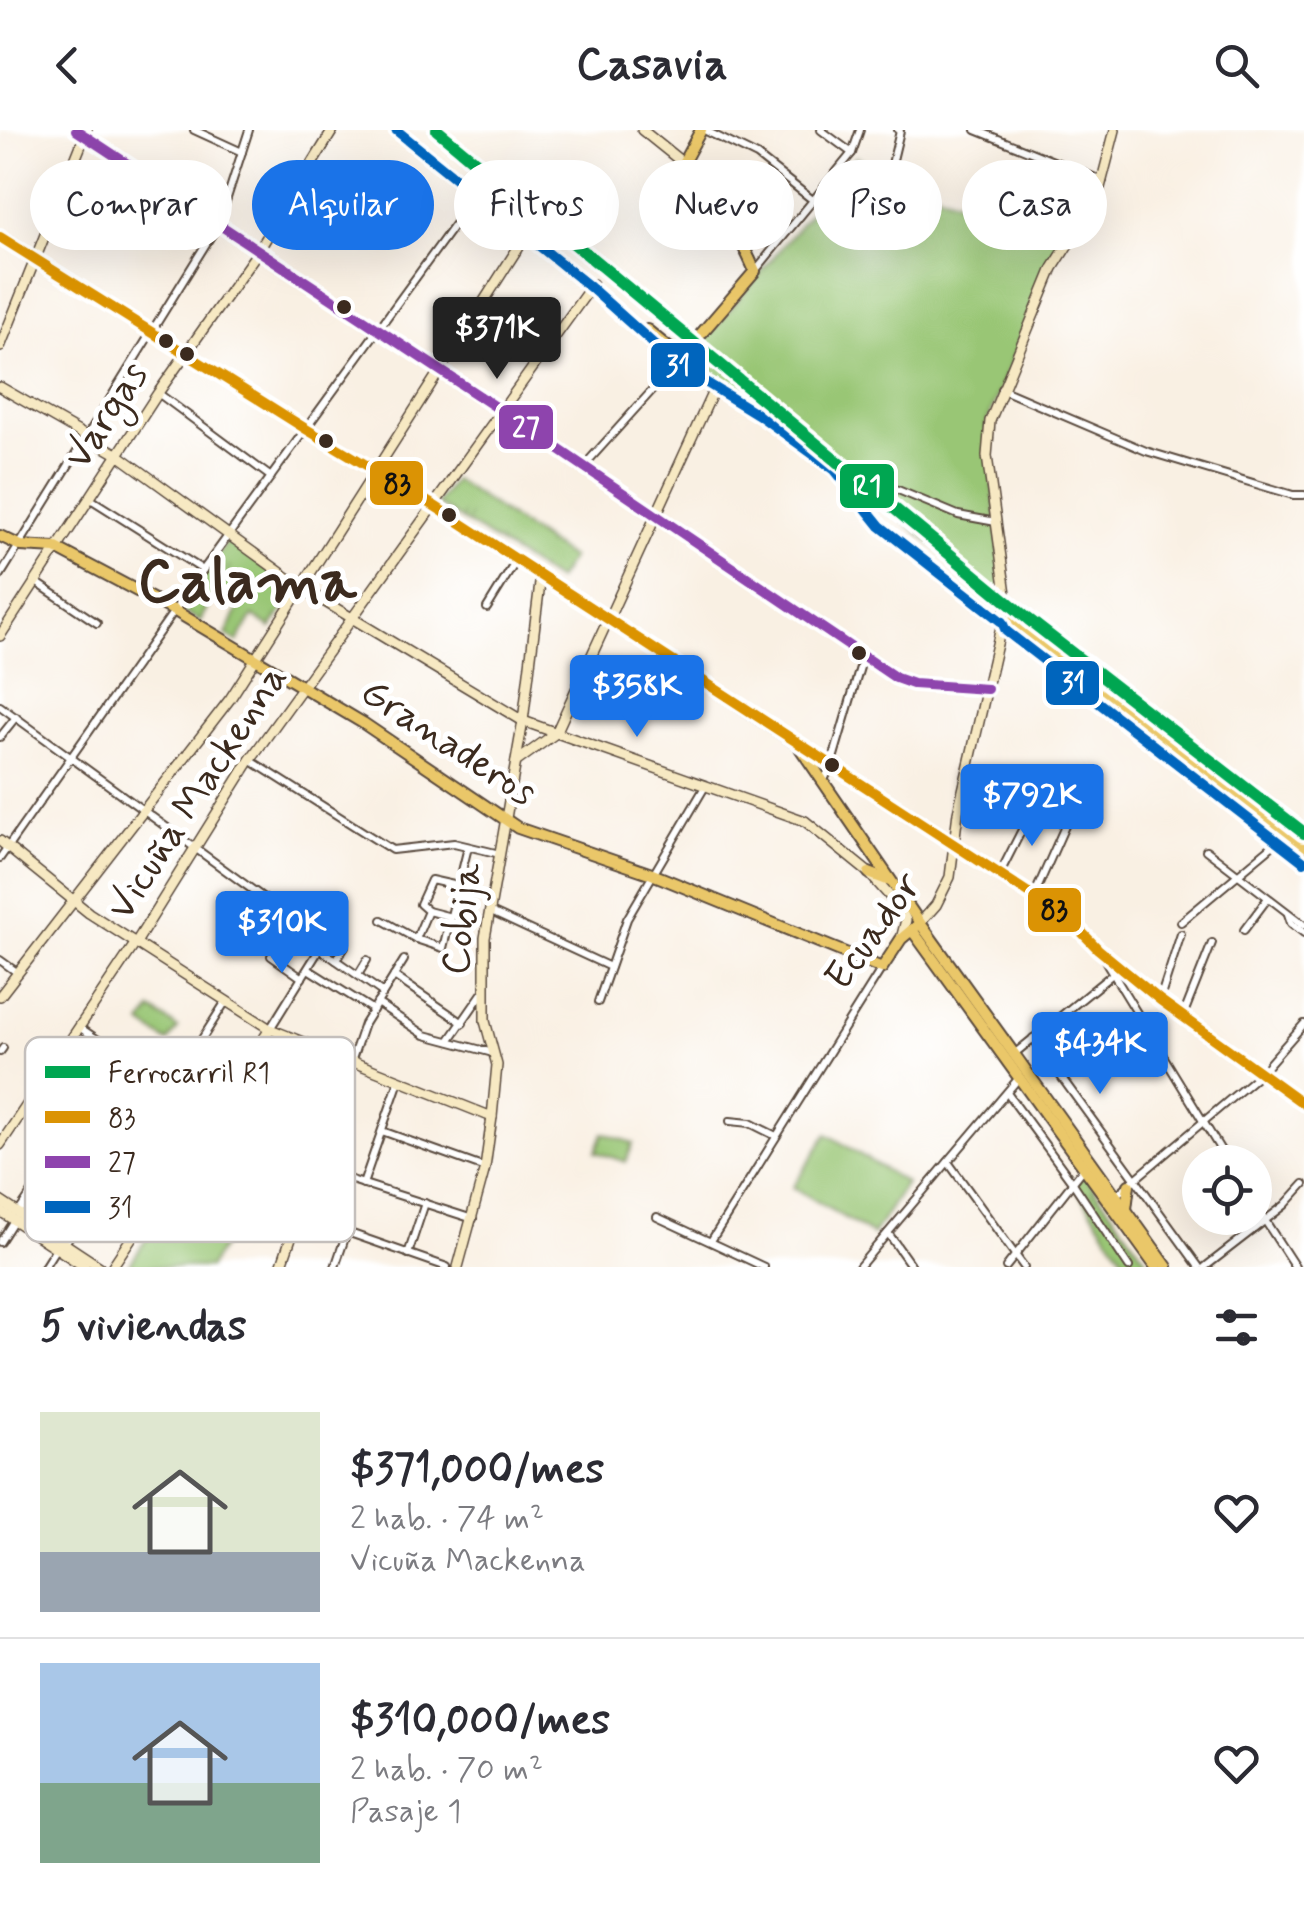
<!DOCTYPE html>
<html lang="es">
<head>
<meta charset="utf-8">
<style>
  body { margin:0; font-family:Mynerve,sans-serif; background:#f2f2f3; color:#2b2b33; height:100vh; display:flex; flex-direction:column; font-size:38px; white-space:nowrap }
  * { box-sizing:border-box; margin:0 }
  p { font-size:32px; color:#7c7c81 }
  .icon { flex:none; width:55px; height:55px; fill:none; stroke:currentColor; stroke-width:2; stroke-linecap:round; stroke-linejoin:round }
  .map { position:relative; height:1137px; overflow:hidden }
  .details { display:flex; flex-direction:column; background:#fff; flex:1 }
  .details>* { flex:none }
  .hud { position:absolute; left:30px; top:30px; width:1245px; height:90px; display:flex; gap:20px }
  .fabs { position:absolute; left:1182px; top:1015px; display:grid; gap:20px }
  .fabs a { display:grid; place-items:center; width:90px; height:90px; border-radius:50%; background:#fff; box-shadow:0 10px 40px #0002; font-size:50px }
  .price { position:absolute; translate:-50% -85px; padding:0 22px; border-radius:10px; background:#1a73e8; color:#fff; font-size:32px; line-height:65px; filter:drop-shadow(0 2px 5px #0008) }
  .price::after { content:''; position:absolute; left:50%; top:60px; width:30px; height:22px; margin-left:-15px; background:inherit; clip-path:polygon(0 0,100% 0,50% 100%) }
  .price.selected { background:#222; color:#fff }
  ul { padding:0; list-style:none }
  li { display:flex; align-items:center; gap:30px; height:250px; padding:0 40px }
  li+li { border-top:2px solid #e1e1e2 }
  li span { display:grid; place-items:center; flex:none; width:280px; height:200px; border-radius:0px; color:#555 }
  li>.icon { margin-inline-start:auto }
  span .icon { width:120px; height:120px; fill:#fffc; stroke-width:1 }
  li b { font-size:42px }
  h2 { display:flex; justify-content:space-between; align-items:center; height:120px; padding:0 40px; font-size:42px }
  .tag { padding:0 35px; border-radius:45px; background:#fff; box-shadow:0 10px 40px #0002; font-size:35px; line-height:90px }
  .tag.selected { background:#1a73e8; color:#fff }
  header { display:flex; justify-content:space-between; align-items:center; height:130px; padding:0 40px; background:#fff; font-size:45px; font-weight:700 }
  .map>svg:first-child { display:block }
</style>
</head>
<body>
<header><svg class="icon" aria-label="back" viewBox="0 0 24 24"><path d="M15 5l-7 7 7 7"/></svg>Casavia<svg class="icon" aria-label="search" viewBox="0 0 24 24"><circle cx="10" cy="10" r="6"/><path d="M15 15l6 6"/></svg></header>
<div class="map">
<svg width="1304" height="1137" viewBox="0 0 1304 1137">
  <defs>
    <pattern id="grass-tufts" width="24" height="20" patternUnits="userSpaceOnUse" patternTransform="scale(2.5)"><rect width="24" height="20" fill="#99c675"/><path d="M3 7l-1-3M5 7V3M7 7l1-3M15 17l-1-3M17 17v-4M19 17l1-3" fill="none" stroke="#7ea15f"/></pattern>
  </defs>
  <rect width="100%" height="100%" fill="#fff"/>
  <filter id="ink" filterUnits="userSpaceOnUse"><feTurbulence type="fractalNoise" baseFrequency=".01" numOctaves="2"/><feDisplacementMap in="SourceGraphic" scale="20" xChannelSelector="R" yChannelSelector="G"/><feConvolveMatrix kernelMatrix="1 2 1 2 8 2 1 2 1" color-interpolation-filters="sRGB"/></filter>
  <filter id="wash" filterUnits="userSpaceOnUse"><feTurbulence type="fractalNoise" baseFrequency=".0048" numOctaves="4" result="noise"/><feDisplacementMap in="SourceGraphic" scale="40" xChannelSelector="R" yChannelSelector="G"/><feGaussianBlur stdDeviation="2.25" result="paint"/><feColorMatrix in="noise" values="0 0 0 0 0 0 0 0 0 0 0 0 0 0 0 0 0 1.4 0 .05"/><feComposite in="paint" operator="in"/></filter>
  <g filter="url(#wash)">
    <rect width="100%" height="100%" fill="#f9f0e3"/>
    <g fill="url(#grass-tufts)" stroke="#6a784a" stroke-width="2.5">
      <polygon points="454,350 571,428 557,451 437,374"/>
      <polygon points="232,410 295,457 294,463 271,498 253,486 237,512 226,505 241,473 217,460 200,491 179,479 227,412"/>
      <polygon points="1084,1044 1146,1129 1142,1137 1129,1137 1073,1053"/>
    </g>
    <g fill="#99c675" stroke="#6a784a" stroke-width="2.5">
      <polygon points="856,27 903,50 1060,110 987,293 1004,462 1000,471 847,343 690,228"/>
      <polygon points="152,880 178,898 168,912 142,894"/>
      <polygon points="603,1003 633,1013 626,1032 596,1022"/>
      <polygon points="827,1004 906,1053 873,1105 793,1057"/>
      <polygon points="182,1054 238,1092 209,1137 128,1137"/>
    </g>
  </g>
  <g filter="url(#ink)">
    <g fill="none" stroke-linecap="round" stroke-linejoin="round">
      <g stroke="#58483c" stroke-width="10">
        <g id="street">
          <polyline points="76,0 505,283 896,548 913,554 987,559"/>
          <polyline points="194,0 242,22"/>
          <polyline points="704,0 757,26 814,71"/>
          <polyline points="821,0 852,23"/>
          <polyline points="976,0 1103,51"/>
          <polyline points="886,38 892,34 900,1 898,0"/>
          <polyline points="755,141 852,23 860,0"/>
          <polyline points="1001,259 1146,321 1293,365 1304,365"/>
          <polyline points="158,263 271,347"/>
          <polyline points="582,338 676,234"/>
          <polyline points="842,347 862,345 958,385 996,392"/>
          <polyline points="89,368 203,440"/>
          <polyline points="0,446 219,93 249,0"/>
          <polyline points="36,452 97,493"/>
          <polyline points="487,478 516,431"/>
          <polyline points="0,576 324,812 270,899"/>
          <polyline points="0,607 16,587"/>
          <polyline points="803,619 1070,790 1098,819 1160,870 1304,974"/>
          <polyline points="250,630 392,720 454,713 500,724"/>
          <polyline points="824,650 831,636 863,527"/>
          <polyline points="1206,720 1304,795"/>
          <polyline points="0,728 203,440 476,65"/>
          <polyline points="999,745 1033,678"/>
          <polyline points="1033,768 1069,687"/>
          <polyline points="428,781 451,787"/>
          <polyline points="489,781 610,837"/>
          <polyline points="1288,784 1291,793 1304,803"/>
          <polyline points="382,790 416,809 443,818 468,717"/>
          <polyline points="296,791 271,826 302,848"/>
          <polyline points="1181,792 1277,712"/>
          <polyline points="1244,800 1268,768"/>
          <polyline points="416,809 428,781 420,774 431,750 458,756"/>
          <polyline points="320,819 383,863"/>
          <polyline points="1101,824 1228,1032"/>
          <polyline points="0,830 18,843"/>
          <polyline points="336,830 345,816"/>
          <polyline points="308,839 373,880"/>
          <polyline points="358,845 367,830"/>
          <polyline points="394,846 463,893"/>
          <polyline points="1160,869 1181,804"/>
          <polyline points="598,872 627,789 706,655"/>
          <polyline points="377,873 425,905 493,923"/>
          <polyline points="1183,886 1212,813"/>
          <polyline points="79,897 212,987 314,1038 473,1089"/>
          <polyline points="1033,908 1199,1137"/>
          <polyline points="449,911 483,862"/>
          <polyline points="0,922 3,918"/>
          <polyline points="1014,924 1120,838"/>
          <polyline points="351,932 364,894 404,830"/>
          <polyline points="51,940 185,1026 298,1085 447,1137"/>
          <polyline points="240,944 331,988"/>
          <polyline points="170,959 226,871"/>
          <polyline points="1007,963 1073,1053 1129,1137"/>
          <polyline points="730,991 750,993 776,1006"/>
          <polyline points="382,1001 485,1038"/>
          <polyline points="68,1009 158,1068"/>
          <polyline points="948,1032 1024,1137"/>
          <polyline points="363,1054 399,951"/>
          <polyline points="1114,1067 1260,944 1304,894"/>
          <polyline points="1255,1075 1295,1137"/>
          <polyline points="18,1083 123,929"/>
          <polyline points="657,1087 764,1137"/>
          <polyline points="888,1103 912,1137"/>
          <polyline points="711,1111 882,838"/>
          <polyline points="0,1112 14,1090"/>
          <polyline points="65,1113 115,1040"/>
          <polyline points="408,1124 425,1073"/>
          <polyline points="44,1137 56,1118"/>
          <polyline points="335,1137 347,1102"/>
          <polyline points="859,1137 1018,949"/>
          <polyline points="1006,1137 1085,1037"/>
          <polyline points="1205,1137 1285,1075 1304,1054"/>
        </g>
      </g>
      <g stroke="#58483c" stroke-width="12">
        <g id="secondary">
          <polyline points="642,0 683,33"/>
          <polyline points="0,217 87,0"/>
          <polyline points="0,257 117,324 302,458 523,591 805,691 869,743 901,779 906,790 901,809"/>
          <polyline points="0,506 158,263 259,120 333,0"/>
          <polyline points="516,632 556,603 715,257"/>
          <polyline points="0,711 89,783 270,899 492,987"/>
          <polyline points="920,793 936,775 950,747 958,682 1007,471 987,326 990,291 1053,138 1097,69 1115,0"/>
          <polyline points="0,866 230,569 530,99"/>
          <polyline points="0,1015 137,811 250,630 593,154"/>
          <polyline points="0,1071 100,1137"/>
          <polyline points="0,1081 85,1137"/>
          <polyline points="112,1137 270,899"/>
          <polyline points="281,1137 351,932"/>
          <polyline points="458,1137 485,1038 492,987 497,935 485,891 485,808 523,591 541,445"/>
        </g>
      </g>
      <g stroke="#58483c" stroke-width="14">
        <g id="primary">
          <polyline points="396,0 590,157 676,234 759,285 835,340 880,396 1002,492 1006,501 1304,732"/>
          <polyline points="0,107 306,299 433,375 798,615 920,793 1167,1137"/>
          <polyline points="647,200 692,237"/>
          <path d="M676 233 755 141C738 101 712 65 683 33L701 0"/>
          <polyline points="0,406 21,416 56,418 175,481 363,593 518,698 652,744 882,838 901,809 920,793"/>
          <polyline points="1002,492 1009,491 1304,717"/>
          <polyline points="869,743 890,751"/>
          <polyline points="912,800 1156,1137"/>
          <polyline points="1126,1079 1129,1055"/>
        </g>
      </g>
      <use href="#street" stroke="#fff" stroke-width="6"/>
      <use href="#secondary" stroke="#f7e9c3" stroke-width="9"/>
      <use href="#primary" stroke="#eac769" stroke-width="10"/>
      <g stroke="#fff" stroke-width="18">
        <polyline id="bus-1" points="0,107 306,299 433,375 1070,790 1098,819 1160,870 1304,974"/>
      </g>
      <g stroke="#fff" stroke-width="18">
        <polyline id="bus-2" points="76,0 505,283 896,548 913,554 987,559"/>
      </g>
      <g stroke="#fff" stroke-width="18">
        <polyline id="bus-3" points="396,0 590,157 676,234 759,285 835,340 880,396 1002,492 1006,501 1304,732"/>
      </g>
      <use href="#bus-1" stroke="#db9304" stroke-width="10"/>
      <use href="#bus-2" stroke="#8e44ad" stroke-width="10"/>
      <use href="#bus-3" stroke="#0065bd" stroke-width="10"/>
      <g stroke="#fff" stroke-width="20">
        <polyline id="rail-1" points="437,0 1028,489 1304,703"/>
      </g>
      <use href="#rail-1" stroke="#00a651" stroke-width="12"/>
    </g>
  </g>
  <g fill="#3b2a1e" stroke="#fff" stroke-width="4">
    <circle cx="344" cy="177" r="9"/>
    <circle cx="166" cy="211" r="9"/>
    <circle cx="187" cy="224" r="9"/>
    <circle cx="326" cy="311" r="9"/>
    <circle cx="449" cy="385" r="9"/>
    <circle cx="859" cy="523" r="9"/>
    <circle cx="832" cy="635" r="9"/>
  </g>
  <g text-anchor="middle" dominant-baseline="central" stroke-width="10" stroke-linejoin="round" paint-order="stroke">
    <g font-size="40" fill="#3b2a1e" stroke="#fff">
      <text transform="translate(107 286) rotate(-57)">Vargas</text>
      <text transform="translate(448 613) rotate(33)">Granaderos</text>
      <text transform="translate(198 663) rotate(-57)">Vicuña Mackenna</text>
      <text transform="translate(463 789) rotate(-83)">Cobija</text>
      <text transform="translate(874 802) rotate(-54)">Ecuador</text>
    </g>
    <g font-size="60" font-weight="bold" fill="#3b2a1e" stroke="#fff">
      <text x="247" y="453">Calama</text>
    </g>
  </g>
  <rect x="25" y="907" width="330" height="205" rx="15" fill="#fff" stroke="#c4bfbc" stroke-width="2.5"/>
  <rect x="45" y="936" width="45" height="12" fill="#00a651"/>
  <rect x="45" y="981" width="45" height="12" fill="#db9304"/>
  <rect x="45" y="1026" width="45" height="12" fill="#8e44ad"/>
  <rect x="45" y="1071" width="45" height="12" fill="#0065bd"/>
  <g font-size="28" fill="#3b2a1e">
    <text x="108" y="952">Ferrocarril R1</text>
    <text x="108" y="997">83</text>
    <text x="108" y="1042">27</text>
    <text x="108" y="1087">31</text>
  </g>
  <g stroke="#fff" stroke-width="4">
    <rect x="649" y="211" width="58" height="48" rx="10" fill="#0065bd"/>
    <rect x="497" y="273" width="58" height="48" rx="10" fill="#8e44ad"/>
    <rect x="368" y="329" width="57" height="48" rx="10" fill="#db9304"/>
    <rect x="838" y="332" width="58" height="48" rx="10" fill="#00a651"/>
    <rect x="1044" y="529" width="57" height="48" rx="10" fill="#0065bd"/>
    <rect x="1026" y="756" width="57" height="48" rx="10" fill="#db9304"/>
  </g>
  <g font-size="28" text-anchor="middle" font-weight="bold" fill="#fff">
    <text x="678" y="245">31</text>
    <text x="526" y="307">27</text>
    <text x="867" y="365">R1</text>
    <text x="1073" y="562">31</text>
  </g>
  <g font-size="28" text-anchor="middle" font-weight="bold" fill="#111">
    <text x="397" y="363">83</text>
    <text x="1054" y="789">83</text>
  </g>
</svg>
<div class="fabs">
<a><svg class="icon" aria-label="locate" viewBox="0 0 24 24"><circle cx="12" cy="12" r="6"/><path d="M12 2v4M12 18v4M2 12h4M18 12h4"/></svg></a>
</div>
<b class="price selected" style="left:497px;top:252px">$371K</b>
<b class="price" style="left:637px;top:610px">$358K</b>
<b class="price" style="left:1032px;top:719px">$792K</b>
<b class="price" style="left:282px;top:846px">$310K</b>
<b class="price" style="left:1100px;top:967px">$434K</b>
<div class="hud">
<a class="tag">Comprar</a>
<a class="tag selected">Alquilar</a>
<a class="tag">Filtros</a>
<a class="tag">Nuevo</a>
<a class="tag">Piso</a>
<a class="tag">Casa</a>
</div>
</div>
<section class="details">
<h2>5 viviendas<svg class="icon" aria-label="filters" viewBox="0 0 24 24"><path d="M4 7h16M4 17h16"/><circle cx="9" cy="7" r="2"/><circle cx="15" cy="17" r="2"/></svg></h2>
<ul>
<li><span style="background:linear-gradient(#dfe7d0 70%,#9aa5b1 0)"><svg class="icon" aria-label="home" viewBox="0 0 24 24"><path d="M3 11l9-7 9 7M6 9v11h12V9"/></svg></span><div><b>$371,000/mes</b><p>2 hab. · 74 m²</p><p>Vicuña Mackenna</p></div><svg class="icon" aria-label="heart" viewBox="0 0 24 24"><path d="M12 20l-8-8c-3-5 5-10 8-4 3-6 11-1 8 4z"/></svg></li>
<li><span style="background:linear-gradient(#a9c7e8 60%,#7fa58c 0)"><svg class="icon" aria-label="home" viewBox="0 0 24 24"><path d="M3 11l9-7 9 7M6 9v11h12V9"/></svg></span><div><b>$310,000/mes</b><p>2 hab. · 70 m²</p><p>Pasaje 1</p></div><svg class="icon" aria-label="heart" viewBox="0 0 24 24"><path d="M12 20l-8-8c-3-5 5-10 8-4 3-6 11-1 8 4z"/></svg></li>
</ul>
</section>
</body>
</html>
